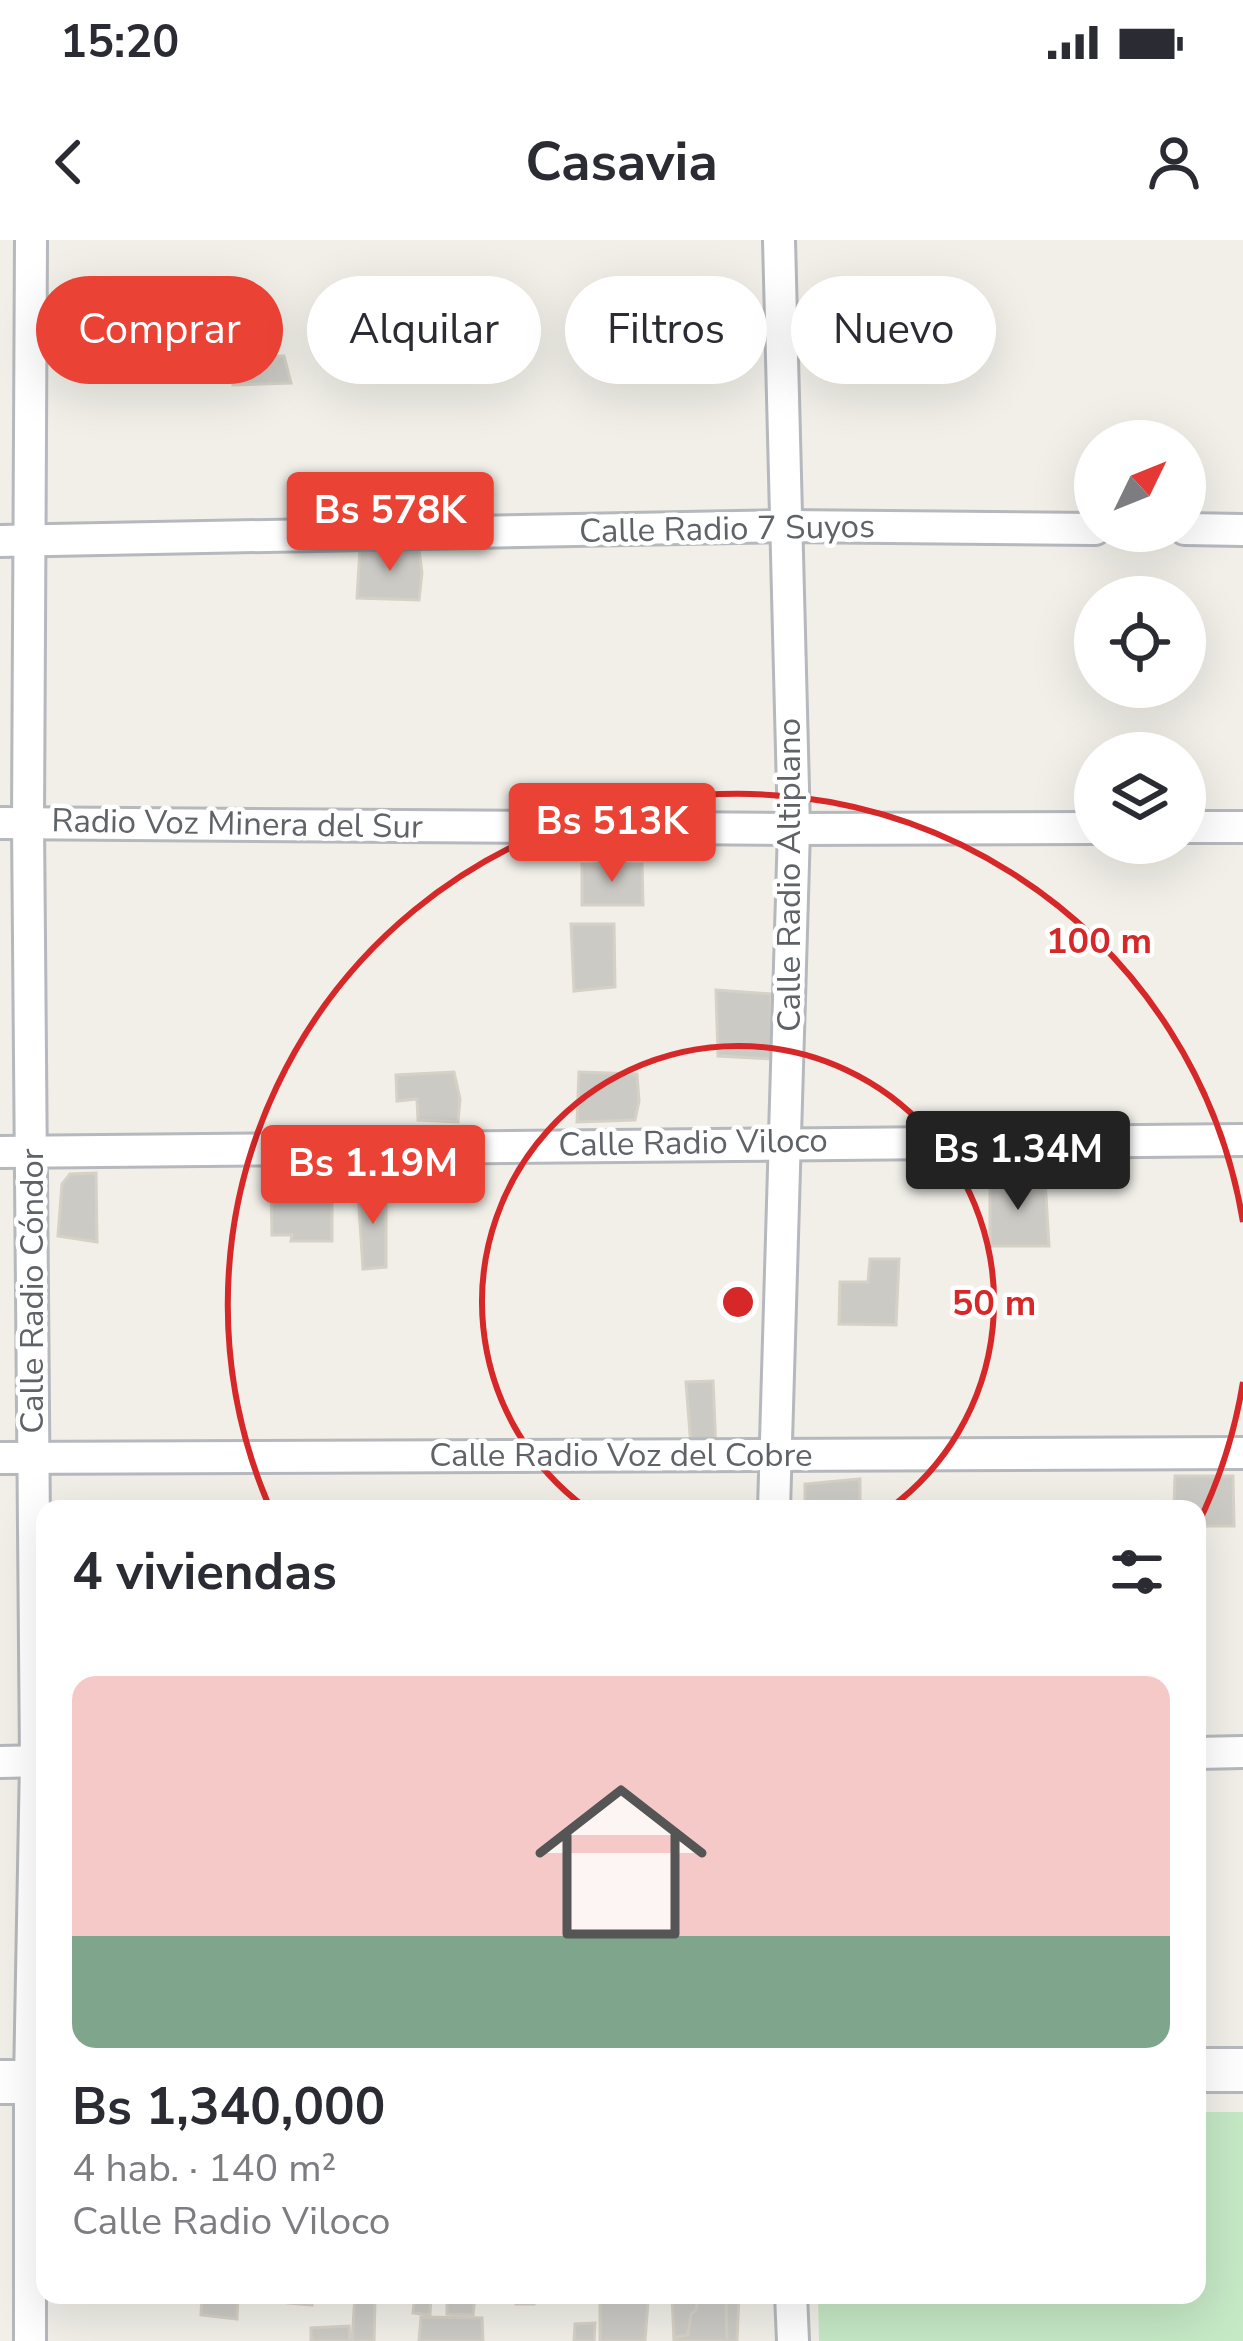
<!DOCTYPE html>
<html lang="es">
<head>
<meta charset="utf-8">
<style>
  body { margin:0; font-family:"Nunito Sans",sans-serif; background:#f7f7f7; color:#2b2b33; height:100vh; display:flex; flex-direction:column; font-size:45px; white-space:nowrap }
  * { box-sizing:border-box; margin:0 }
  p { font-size:39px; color:#7c7c81 }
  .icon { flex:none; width:66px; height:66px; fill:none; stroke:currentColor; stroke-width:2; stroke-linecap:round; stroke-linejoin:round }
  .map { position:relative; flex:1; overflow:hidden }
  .side { position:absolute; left:36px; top:1260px; width:1170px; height:804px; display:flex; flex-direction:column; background:#fff; border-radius:24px; box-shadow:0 12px 48px #0002 }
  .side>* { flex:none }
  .hud { position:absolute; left:36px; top:36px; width:1173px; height:108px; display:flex; gap:24px }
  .needle { width:78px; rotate:47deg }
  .tools { position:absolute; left:1074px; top:180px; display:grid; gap:24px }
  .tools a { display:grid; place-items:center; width:132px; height:132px; border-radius:50%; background:#fff; box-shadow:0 12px 48px #0002; font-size:60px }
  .price { position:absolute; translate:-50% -102px; padding:0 27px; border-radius:12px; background:#ea4335; color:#fff; font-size:39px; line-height:78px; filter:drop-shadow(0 3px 6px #0008) }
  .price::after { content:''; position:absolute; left:50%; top:72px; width:36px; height:27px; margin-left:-18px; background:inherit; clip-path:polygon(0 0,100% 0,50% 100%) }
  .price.on { background:#222; color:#fff }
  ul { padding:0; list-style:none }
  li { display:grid; align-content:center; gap:24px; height:636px; padding:0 36px }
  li+li { border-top:3px solid #e1e1e2 }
  li span { display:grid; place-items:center; height:372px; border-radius:24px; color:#555 }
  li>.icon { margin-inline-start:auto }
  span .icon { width:216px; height:216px; fill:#fffc; stroke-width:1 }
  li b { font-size:51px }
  h2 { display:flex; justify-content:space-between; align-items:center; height:144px; padding:0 36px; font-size:51px }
  .pill { padding:0 42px; border-radius:54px; background:#fff; box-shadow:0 12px 48px #0002; font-size:42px; line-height:108px }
  .pill.on { background:#ea4335; color:#fff }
  .status { display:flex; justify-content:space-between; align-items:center; height:84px; padding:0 60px; background:#fff; direction:ltr }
  .status svg { height:33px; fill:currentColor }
  header { display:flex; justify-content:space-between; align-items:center; height:156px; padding:0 36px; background:#fff; font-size:54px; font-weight:700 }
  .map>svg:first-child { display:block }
</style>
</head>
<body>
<div class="status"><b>15:20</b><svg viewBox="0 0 49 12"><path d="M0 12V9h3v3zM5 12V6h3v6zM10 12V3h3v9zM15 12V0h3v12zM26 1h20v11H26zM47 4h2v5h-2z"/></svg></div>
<header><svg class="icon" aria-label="back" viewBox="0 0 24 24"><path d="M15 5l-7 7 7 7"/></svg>Casavia<svg class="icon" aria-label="person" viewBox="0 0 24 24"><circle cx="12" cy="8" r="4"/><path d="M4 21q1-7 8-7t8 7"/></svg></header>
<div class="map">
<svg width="1243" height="2101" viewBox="0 0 1243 2101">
  <rect width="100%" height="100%" fill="#f1efe8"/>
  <polygon fill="#c5e8c5" points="1197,1872 1243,1872 1243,2101 819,2101 818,2055 1197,2055"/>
  <g fill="#cccac5" stroke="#d6d1c6" stroke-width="3">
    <polygon points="262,116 284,116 291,143 233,145 232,118"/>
    <polygon points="360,309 419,310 422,333 419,360 357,358"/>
    <polygon points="582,624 642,624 643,665 582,665"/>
    <polygon points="571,684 614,684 615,747 574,751"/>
    <polygon points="716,750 771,754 773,819 718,816"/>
    <polygon points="454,832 460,859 458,882 418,880 417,859 397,861 396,835"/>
    <polygon points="579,832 637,834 639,861 635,880 577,882"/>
    <polygon points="96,933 97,1002 58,996 62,944 70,934"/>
    <polygon points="990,937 1045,940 1049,1006 990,1006"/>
    <polygon points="386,948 386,1027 363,1029 358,951"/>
    <polygon points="332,949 332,1001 291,1001 292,995 272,995 271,950"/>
    <polygon points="870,1019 899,1019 896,1085 839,1084 840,1042 868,1042"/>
    <polygon points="713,1141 716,1209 691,1207 686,1142"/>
    <polygon points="1175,1236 1233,1236 1234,1286 1197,1286 1197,1269 1174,1269"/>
    <polygon points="860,1239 860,1269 805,1269 805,1244"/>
    <polygon points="202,2055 238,2055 237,2079 201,2075"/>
    <polygon points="290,2055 312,2055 312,2065 288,2063"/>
    <polygon points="415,2055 431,2055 430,2075 413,2073"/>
    <polygon points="447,2055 475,2055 473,2075 447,2074"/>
    <rect x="516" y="2055" width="18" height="9"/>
    <polygon points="672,2055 739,2055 737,2101 674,2101"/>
    <polygon points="355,2057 375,2059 374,2101 352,2101"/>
    <polygon points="698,2059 726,2059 727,2101 677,2101 677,2097 688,2095 691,2074 696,2070"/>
    <polygon points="620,2060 648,2062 645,2101 600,2101 600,2062"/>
    <polygon points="421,2077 482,2078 483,2101 419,2101"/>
    <polygon points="595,2083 594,2101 574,2101 575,2084"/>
    <polygon points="349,2086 350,2101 311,2101 311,2088"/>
  </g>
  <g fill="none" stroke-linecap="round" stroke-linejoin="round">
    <g stroke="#b5b8bc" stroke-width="36">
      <g id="street">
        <polyline points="1185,289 1243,290"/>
        <polyline points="0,301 784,286 1095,289"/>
        <polyline points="0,583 794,589 1095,588"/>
        <polyline points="1185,587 1243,587"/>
        <polyline points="0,912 1243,900"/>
        <polyline points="0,1218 1243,1213"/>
        <polyline points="774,1269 794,589 779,0"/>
        <polyline points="1197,1513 1243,1512"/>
        <polyline points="0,1522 45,1521"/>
        <polyline points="791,2055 793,2101"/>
        <polyline points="30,2101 30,1842 36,1521 28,583 31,0"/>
      </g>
    </g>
    <g stroke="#b6babf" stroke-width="48">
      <g id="secondary">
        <polyline points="1197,1830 1243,1830"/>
        <polyline points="0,1842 45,1842"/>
      </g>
    </g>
    <use href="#street" stroke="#fff" stroke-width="30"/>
    <use href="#secondary" stroke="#fff" stroke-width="42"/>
  </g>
  <g fill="none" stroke="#d62828" stroke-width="6">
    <path d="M586 1268A256 256 0 1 1 890 1268"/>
    <path d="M1243 1142A511 511 0 0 1 1197 1286M269 1266A511 511 0 1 1 1243 982"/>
  </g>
  <g text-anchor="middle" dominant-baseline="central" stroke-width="9" stroke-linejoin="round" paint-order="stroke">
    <g font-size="33" fill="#5f6368" stroke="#fff">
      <text transform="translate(727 289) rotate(-1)">Calle Radio 7 Suyos</text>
      <text transform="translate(237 584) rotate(1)">Radio Voz Minera del Sur</text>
      <text transform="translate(789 635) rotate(-90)">Calle Radio Altiplano</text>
      <text transform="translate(693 903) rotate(-1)">Calle Radio Viloco</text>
      <text transform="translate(32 1051) rotate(-90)">Calle Radio Cóndor</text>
      <text x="621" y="1215">Calle Radio Voz del Cobre</text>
    </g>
  </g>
  <circle cx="738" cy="1062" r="18" fill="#d62828" stroke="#fff" stroke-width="6"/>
  <g font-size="36" text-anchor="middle" font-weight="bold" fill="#d62828" stroke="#fff" stroke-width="9" stroke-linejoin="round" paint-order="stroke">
    <text x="1099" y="713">100 m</text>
    <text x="994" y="1075">50 m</text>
  </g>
</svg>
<div class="tools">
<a><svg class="needle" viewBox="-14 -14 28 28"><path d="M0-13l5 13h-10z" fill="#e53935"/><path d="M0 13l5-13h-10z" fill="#7c7c81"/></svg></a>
<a><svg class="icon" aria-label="locate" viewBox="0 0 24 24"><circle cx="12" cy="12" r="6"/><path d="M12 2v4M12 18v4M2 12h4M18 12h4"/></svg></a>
<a><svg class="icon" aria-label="layers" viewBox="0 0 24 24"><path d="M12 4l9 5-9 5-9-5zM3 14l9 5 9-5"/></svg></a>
</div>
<b class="price" style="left:390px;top:334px">Bs 578K</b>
<b class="price" style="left:612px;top:645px">Bs 513K</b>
<b class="price on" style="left:1018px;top:973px">Bs 1.34M</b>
<b class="price" style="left:373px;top:987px">Bs 1.19M</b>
<div class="hud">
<a class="pill on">Comprar</a>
<a class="pill">Alquilar</a>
<a class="pill">Filtros</a>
<a class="pill">Nuevo</a>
</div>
<section class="side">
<h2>4 viviendas<svg class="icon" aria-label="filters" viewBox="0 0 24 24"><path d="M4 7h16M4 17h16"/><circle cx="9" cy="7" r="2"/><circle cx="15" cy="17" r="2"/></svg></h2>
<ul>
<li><span style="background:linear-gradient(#f6c9c9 70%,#7fa58c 0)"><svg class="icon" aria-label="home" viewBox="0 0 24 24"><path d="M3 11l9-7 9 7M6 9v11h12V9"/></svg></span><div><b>Bs 1,340,000</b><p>4 hab. · 140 m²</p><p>Calle Radio Viloco</p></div></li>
</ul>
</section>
</div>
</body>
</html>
